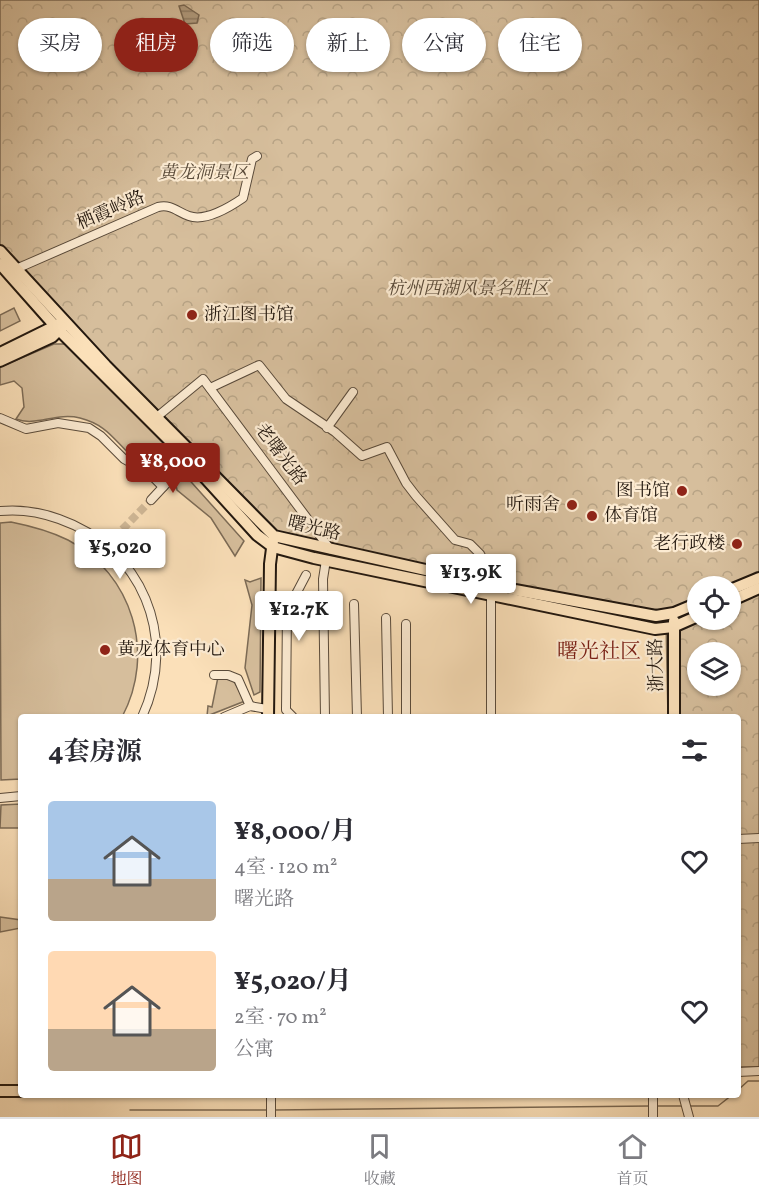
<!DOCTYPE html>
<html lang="zh">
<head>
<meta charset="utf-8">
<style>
  body { margin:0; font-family:Vollkorn,"Noto Serif SC",serif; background:#f2f2f3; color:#2b2b33; height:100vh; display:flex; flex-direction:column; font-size:22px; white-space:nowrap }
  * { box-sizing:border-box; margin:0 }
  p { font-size:20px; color:#7c7c81 }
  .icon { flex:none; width:33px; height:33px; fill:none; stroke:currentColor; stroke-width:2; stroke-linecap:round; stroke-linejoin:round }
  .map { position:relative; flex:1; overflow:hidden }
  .drawer { position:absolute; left:18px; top:714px; width:723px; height:384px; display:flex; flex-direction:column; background:#fff; border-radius:6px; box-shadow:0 2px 4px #0004 }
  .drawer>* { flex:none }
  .guide { position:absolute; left:18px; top:18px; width:723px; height:54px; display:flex; gap:12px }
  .tools { position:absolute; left:687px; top:576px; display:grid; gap:12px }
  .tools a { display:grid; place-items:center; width:54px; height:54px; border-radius:50%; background:#fff; box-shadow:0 2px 4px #0004; font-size:30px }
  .price { position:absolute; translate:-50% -51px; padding:0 14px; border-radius:6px; background:#fff; color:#222; font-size:20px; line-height:39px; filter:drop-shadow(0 2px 3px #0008) }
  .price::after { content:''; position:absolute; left:50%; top:36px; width:18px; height:14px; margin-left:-9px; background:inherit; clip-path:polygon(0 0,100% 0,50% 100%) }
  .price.on { background:#8f2418; color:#fff }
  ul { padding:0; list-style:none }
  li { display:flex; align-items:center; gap:18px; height:150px; padding:0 30px }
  li span { display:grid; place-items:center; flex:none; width:168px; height:120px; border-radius:6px; color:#555 }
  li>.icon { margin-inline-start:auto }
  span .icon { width:72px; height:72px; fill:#fffc; stroke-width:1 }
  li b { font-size:26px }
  h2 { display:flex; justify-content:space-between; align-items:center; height:72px; padding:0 30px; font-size:26px }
  .tag { padding:0 21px; border-radius:27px; background:#fff; box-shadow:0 2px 4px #0004; font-size:21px; line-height:54px }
  .tag.on { background:#8f2418; color:#fff }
  .menu { display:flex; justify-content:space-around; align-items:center; height:84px; border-top:2px solid #e1e1e2; background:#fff; font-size:16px; color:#7c7c81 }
  .menu a { display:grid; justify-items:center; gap:3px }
  .menu .on { color:#8f2418 }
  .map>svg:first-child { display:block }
</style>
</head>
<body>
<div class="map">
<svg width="759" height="1117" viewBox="0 0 759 1117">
  <defs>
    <pattern id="park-crowns" width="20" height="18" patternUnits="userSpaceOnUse" patternTransform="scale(1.5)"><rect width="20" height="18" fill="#d6be9c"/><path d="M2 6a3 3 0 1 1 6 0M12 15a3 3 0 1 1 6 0" fill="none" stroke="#b7a385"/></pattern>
    <pattern id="water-rules" width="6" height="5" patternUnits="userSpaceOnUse" patternTransform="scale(1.5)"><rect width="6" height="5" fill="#b29c7f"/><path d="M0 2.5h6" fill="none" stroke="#907e66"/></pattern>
  </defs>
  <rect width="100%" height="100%" fill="#fbe0b9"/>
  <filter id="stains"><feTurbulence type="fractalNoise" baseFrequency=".00333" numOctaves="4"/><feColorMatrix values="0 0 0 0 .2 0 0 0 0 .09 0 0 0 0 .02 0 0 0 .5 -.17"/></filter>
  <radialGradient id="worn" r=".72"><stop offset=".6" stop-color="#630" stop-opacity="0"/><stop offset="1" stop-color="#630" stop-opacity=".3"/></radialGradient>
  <g fill="#d6be9c" stroke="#7c6b56" stroke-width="1.5">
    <polygon points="14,308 20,321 0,331 0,315"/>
    <path d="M54 344H65L185 459 188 470H182L179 466 173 467 163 476C155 472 146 468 139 462 115 444 111 426 80 418 56 412 36 427 16 419L24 407 22 388 14 381 0 385V367Z"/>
    <polygon points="181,474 184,474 244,541 235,556 211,518 177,490 176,485"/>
    <path d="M11 522C31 526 50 531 68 540 133 574 156 654 122 717H21V779L1 780 0 523Z"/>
    <polygon points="261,578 260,692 254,695 245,668 252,605 245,580 250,582"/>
    <polygon points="218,677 233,680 245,701 207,716 208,706 212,707"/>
    <polygon points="21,804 21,828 0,828 1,805"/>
    <polygon points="0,917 21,920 21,928 0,932"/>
  </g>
  <path fill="url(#park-crowns)" stroke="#7c6b56" stroke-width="1.5" fill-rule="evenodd" d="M0 0H759V1067H738V717H668L666 620H645L338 557 282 544 262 533 0 255ZM698 586H730V620H698ZM698 652H730V686H698Z"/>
  <polygon fill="url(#water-rules)" stroke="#796752" stroke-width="1.5" points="184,5 199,15 197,23 185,24 179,6"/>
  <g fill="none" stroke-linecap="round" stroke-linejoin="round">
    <g stroke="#796752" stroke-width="1.5">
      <polyline points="738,1090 748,1081 759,1081"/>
      <polyline points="655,1106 683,1106"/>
      <polyline points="688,1106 718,1106 732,1095"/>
      <polyline points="130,1110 266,1110"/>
      <polyline points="274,1110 650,1106"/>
    </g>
    <polyline stroke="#d0b897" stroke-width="8" stroke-dasharray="8 4" stroke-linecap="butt" points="114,538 151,500"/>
    <g stroke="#594a3a" stroke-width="10">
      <g id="minor">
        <path d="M16 269 158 207C172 204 177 212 189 216 205 222 230 207 243 198L252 159 257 156"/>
        <polyline points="210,388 259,365 286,399 335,432 362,456 387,447 406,483 416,496 455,540 470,544 480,554 484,562 479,582"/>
        <polyline points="158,416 203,379 330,549"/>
        <polyline points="0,418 26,429 58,423 89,428 101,436 124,459 149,473 163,487"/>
        <polyline points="327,428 353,392"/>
        <polyline points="151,500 177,472"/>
        <path d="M0 511C20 509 40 512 59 519 142 548 179 637 142 717"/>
        <polyline points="108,545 114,538"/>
        <polyline points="354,604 357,717"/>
        <polyline points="386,618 388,717"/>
        <polyline points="214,675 228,675 238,679 250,706"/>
        <polyline points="224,717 250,706 267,709"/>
        <polyline points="293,717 286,710 287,611 306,575"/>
        <polyline points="325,717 323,579 326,560"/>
        <polyline points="406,717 406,624"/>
        <polyline points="491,717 491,593"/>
        <polyline points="0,798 21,796"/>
        <polyline points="738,839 759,838"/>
        <polyline points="738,1072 759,1071"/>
        <polyline points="271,1095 271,1117"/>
        <polyline points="653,1095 653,1117"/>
        <polyline points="683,1095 689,1117"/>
      </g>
    </g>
    <g stroke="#23180f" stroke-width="14">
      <g id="major">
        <polyline points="0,251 106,366 274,536 515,590 656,616 674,613 698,603"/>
        <polyline points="0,264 55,326 188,459 257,535 273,547 314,558 655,629 673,627 698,616"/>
        <polyline points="0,353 59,324"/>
        <polyline points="0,361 52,337 62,327"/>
        <polyline points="730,590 759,578"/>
        <polyline points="730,601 759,588"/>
        <polyline points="674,621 674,717"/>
        <polyline points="268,717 270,564 273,541"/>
        <polyline points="0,1091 21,1091"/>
      </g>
    </g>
    <use href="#minor" stroke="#fcebd2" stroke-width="8"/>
    <use href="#major" stroke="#fbe0b9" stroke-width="10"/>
  </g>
  <g fill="#8f2418" stroke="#fcebd2" stroke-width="2">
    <circle cx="192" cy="315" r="6"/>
    <circle cx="682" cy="491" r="6"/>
    <circle cx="572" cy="505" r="6"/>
    <circle cx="592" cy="516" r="6"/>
    <circle cx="737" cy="544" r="6"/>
    <circle cx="105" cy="650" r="6"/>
  </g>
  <g text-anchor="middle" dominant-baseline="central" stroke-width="4.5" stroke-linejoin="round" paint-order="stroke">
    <g font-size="18" font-style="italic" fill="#594a39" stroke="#fcebd2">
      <text x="204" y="173">黄龙洞景区</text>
      <text x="468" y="289">杭州西湖风景名胜区</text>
    </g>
    <g font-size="18" fill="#23180f" stroke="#fcebd2">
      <text transform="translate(111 211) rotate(-23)">栖霞岭路</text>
      <text transform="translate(280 455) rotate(53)">老曙光路</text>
      <text transform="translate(314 529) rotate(13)">曙光路</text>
      <text transform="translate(657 665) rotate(-91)">浙大路</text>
    </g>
    <g font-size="18" fill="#23180f" stroke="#fcebd2" text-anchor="start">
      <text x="204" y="315">浙江图书馆</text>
      <text x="670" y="491" text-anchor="end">图书馆</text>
      <text x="560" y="505" text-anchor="end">听雨舍</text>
      <text x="604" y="516">体育馆</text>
      <text x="725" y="544" text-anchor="end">老行政楼</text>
      <text x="117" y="650">黄龙体育中心</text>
    </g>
    <g font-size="21" fill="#7a1f14" stroke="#fcebd2">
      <text x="599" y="652">曙光社区</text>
    </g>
  </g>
  <rect width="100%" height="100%" filter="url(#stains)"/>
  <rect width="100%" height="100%" fill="url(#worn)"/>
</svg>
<div class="tools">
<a><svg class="icon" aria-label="locate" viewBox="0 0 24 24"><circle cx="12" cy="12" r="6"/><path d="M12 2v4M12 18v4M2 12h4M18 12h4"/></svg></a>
<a><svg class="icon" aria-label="layers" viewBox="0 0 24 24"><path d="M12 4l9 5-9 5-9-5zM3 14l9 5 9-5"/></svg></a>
</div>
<b class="price on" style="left:173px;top:494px">¥8,000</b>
<b class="price" style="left:120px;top:580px">¥5,020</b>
<b class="price" style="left:471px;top:605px">¥13.9K</b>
<b class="price" style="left:299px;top:642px">¥12.7K</b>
<div class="guide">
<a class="tag">买房</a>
<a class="tag on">租房</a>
<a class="tag">筛选</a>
<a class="tag">新上</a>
<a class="tag">公寓</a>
<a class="tag">住宅</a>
</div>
<section class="drawer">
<h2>4套房源<svg class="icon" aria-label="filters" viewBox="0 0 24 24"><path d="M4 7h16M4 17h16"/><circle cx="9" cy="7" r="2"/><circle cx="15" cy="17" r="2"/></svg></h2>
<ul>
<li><span style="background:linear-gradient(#a9c7e8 65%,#b9a48a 0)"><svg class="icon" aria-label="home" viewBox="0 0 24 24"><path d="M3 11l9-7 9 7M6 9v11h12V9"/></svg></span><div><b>¥8,000/月</b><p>4室 · 120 m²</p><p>曙光路</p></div><svg class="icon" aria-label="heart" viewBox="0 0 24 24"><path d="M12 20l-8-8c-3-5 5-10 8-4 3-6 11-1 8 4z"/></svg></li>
<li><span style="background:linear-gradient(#ffd9b3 65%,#b9a48a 0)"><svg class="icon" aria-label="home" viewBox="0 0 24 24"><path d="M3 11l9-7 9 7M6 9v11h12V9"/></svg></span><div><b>¥5,020/月</b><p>2室 · 70 m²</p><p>公寓</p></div><svg class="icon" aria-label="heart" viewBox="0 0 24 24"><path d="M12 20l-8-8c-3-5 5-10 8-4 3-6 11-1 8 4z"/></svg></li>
</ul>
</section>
</div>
<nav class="menu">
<a class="on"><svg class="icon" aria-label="map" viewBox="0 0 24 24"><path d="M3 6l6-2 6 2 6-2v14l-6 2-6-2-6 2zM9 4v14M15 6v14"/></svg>地图</a>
<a><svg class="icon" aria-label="saved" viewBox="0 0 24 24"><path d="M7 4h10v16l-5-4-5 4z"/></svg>收藏</a>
<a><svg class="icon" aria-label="home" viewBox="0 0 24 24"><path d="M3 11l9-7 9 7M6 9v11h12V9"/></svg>首页</a>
</nav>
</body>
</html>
